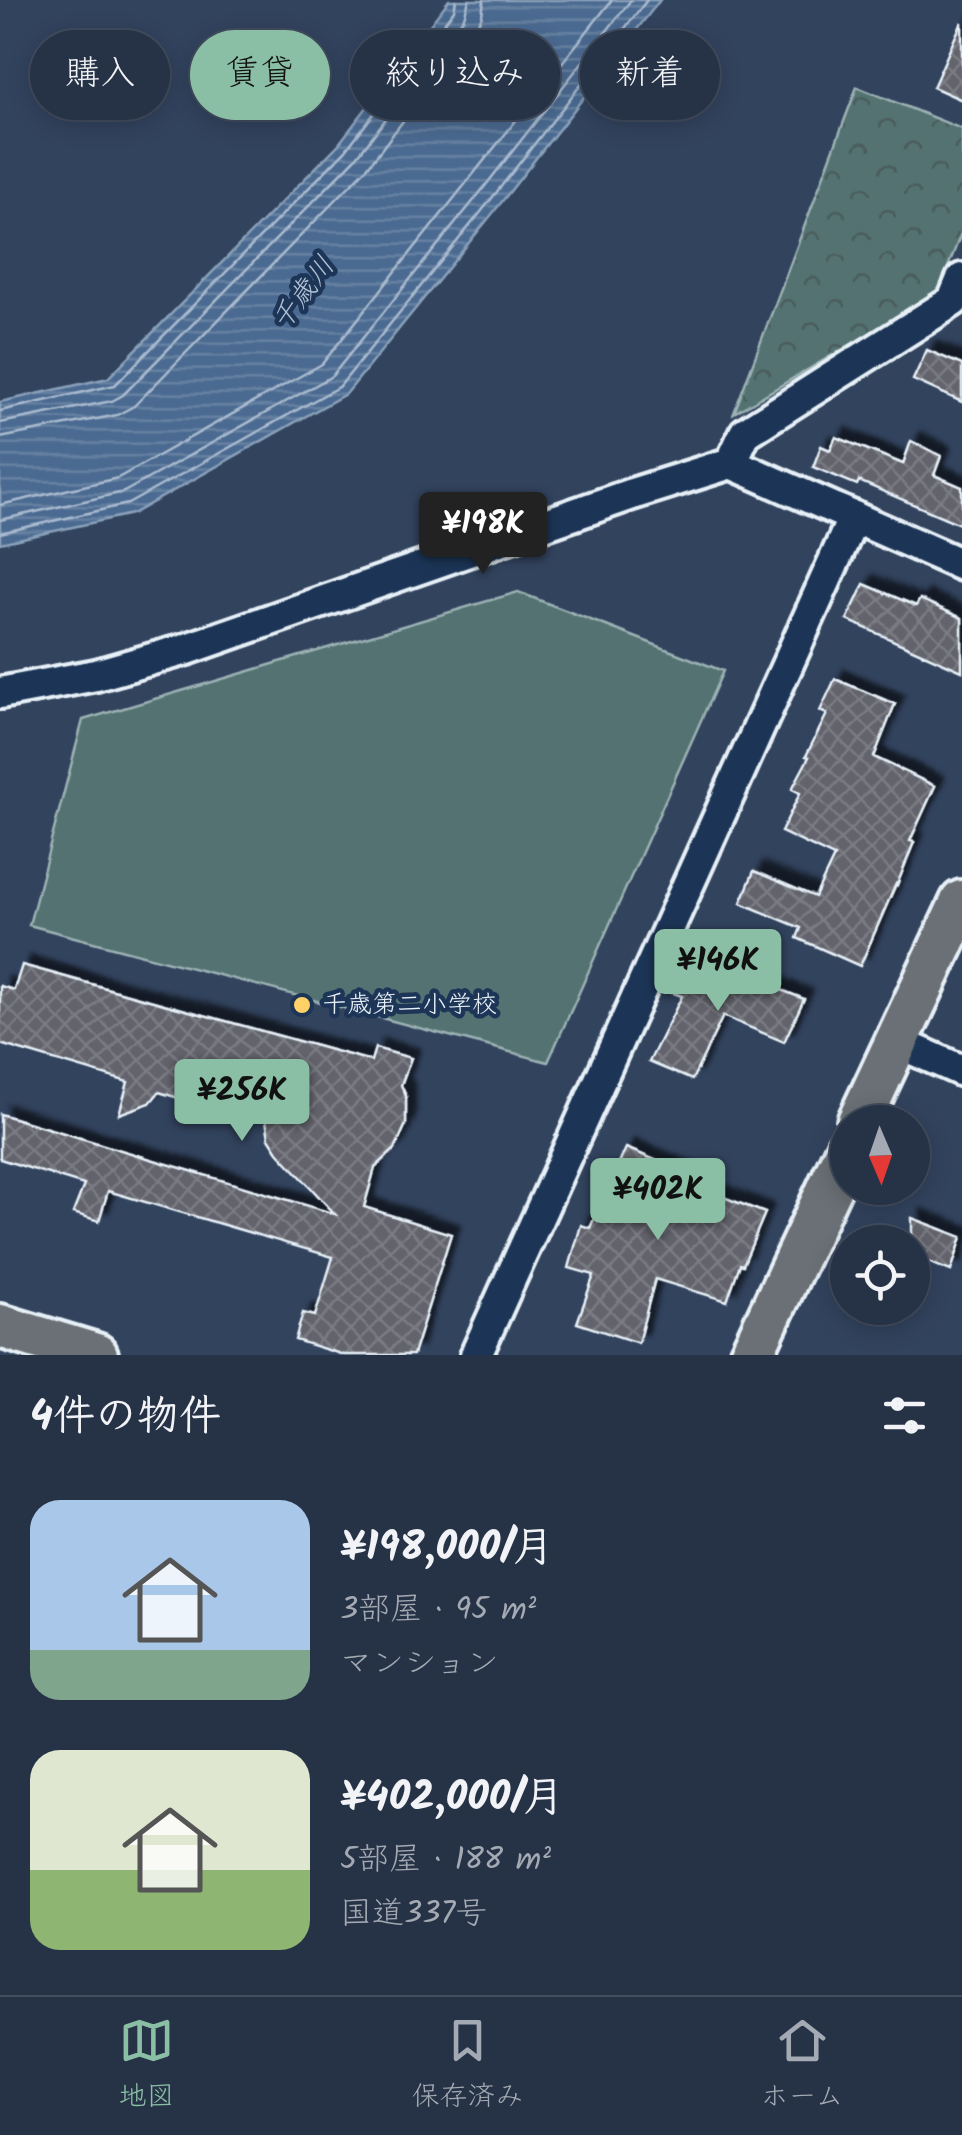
<!DOCTYPE html>
<html lang="ja">
<head>
<meta charset="utf-8">
<style>
  body { margin:0; font-family:Kalam,"Klee One",sans-serif; background:#323e51; color:#f1f3f6; height:100vh; display:flex; flex-direction:column; font-size:38px; white-space:nowrap }
  * { box-sizing:border-box; margin:0 }
  p { font-size:32px; color:#a4aab3 }
  .icon { flex:none; width:55px; height:55px; fill:none; stroke:currentColor; stroke-width:2; stroke-linecap:round; stroke-linejoin:round }
  .map { position:relative; height:1355px; overflow:hidden }
  .side { display:flex; flex-direction:column; background:#263246; flex:1 }
  .side>* { flex:none }
  .top-card { position:absolute; left:30px; top:30px; width:902px; height:90px; display:flex; gap:20px }
  .needle { width:65px; rotate:178deg }
  .fabs { position:absolute; left:830px; top:1105px; display:grid; gap:20px }
  .fabs a { display:grid; place-items:center; width:100px; height:100px; border-radius:50%; background:#263246; box-shadow:0 5px 25px #0003,0 0 0 2px #424d5f; font-size:50px }
  .price { position:absolute; translate:-50% -85px; padding:0 22px; border-radius:10px; background:#8abfa5; color:#111; font-size:32px; line-height:65px; filter:drop-shadow(0 2px 5px #0008) }
  .price::after { content:''; position:absolute; left:50%; top:60px; width:30px; height:22px; margin-left:-15px; background:inherit; clip-path:polygon(0 0,100% 0,50% 100%) }
  .price.active { background:#222; color:#fff }
  ul { padding:0; list-style:none }
  li { display:flex; align-items:center; gap:30px; height:250px; padding:0 30px }
  li span { display:grid; place-items:center; flex:none; width:280px; height:200px; border-radius:30px; color:#555 }
  li>.icon { margin-inline-start:auto }
  span .icon { width:120px; height:120px; fill:#fffc; stroke-width:1 }
  li b { font-size:42px }
  h2 { display:flex; justify-content:space-between; align-items:center; height:120px; padding:0 30px; font-size:42px }
  .pill { padding:0 35px; border-radius:45px; background:#263246; box-shadow:0 5px 25px #0003,0 0 0 2px #424d5f; font-size:35px; line-height:90px }
  .pill.active { background:#8abfa5; color:#111 }
  .menu { display:flex; justify-content:space-around; align-items:center; height:140px; border-top:2px solid #424d5f; background:#263246; font-size:28px; color:#a4aab3 }
  .menu a { display:grid; justify-items:center; gap:5px }
  .menu .active { color:#8abfa5 }
  .map>svg:first-child { display:block }
</style>
</head>
<body>
<div class="map">
<svg width="962" height="1355" viewBox="0 0 962 1355">
  <defs>
    <pattern id="park-crowns" width="20" height="18" patternUnits="userSpaceOnUse" patternTransform="scale(2.5)"><rect width="20" height="18" fill="#527271"/><path d="M2 6a3 3 0 1 1 6 0M12 15a3 3 0 1 1 6 0" fill="none" stroke="#4b5b5c"/></pattern>
    <pattern id="water-rules" width="6" height="5" patternUnits="userSpaceOnUse" patternTransform="scale(2.5)"><rect width="6" height="5" fill="#4c6b91"/><path d="M0 2.5h6" fill="none" stroke="#6681a1"/></pattern>
    <pattern id="building-cross-hatch" width="8" height="8" patternUnits="userSpaceOnUse" patternTransform="scale(2.5)"><rect width="8" height="8" fill="#64646d"/><path d="M0 0l8 8M0 8l8-8" fill="none" stroke="#7a7b83"/></pattern>
    <filter id="shadow"><feDropShadow dx="9" dy="-9" stdDeviation="2.5" flood-color="#0009"/></filter>
  </defs>
  <rect width="100%" height="100%" fill="#32435e"/>
  <filter id="ink" filterUnits="userSpaceOnUse"><feTurbulence type="fractalNoise" baseFrequency=".01" numOctaves="2"/><feDisplacementMap in="SourceGraphic" scale="20" xChannelSelector="R" yChannelSelector="G"/><feConvolveMatrix kernelMatrix="1 2 1 2 8 2 1 2 1" color-interpolation-filters="sRGB"/></filter>
  <g filter="url(#ink)">
    <polygon fill="#527271" stroke="#9db2b4" stroke-width="2.5" points="518,592 723,671 548,1062 29,925 83,720"/>
    <polygon fill="url(#park-crowns)" stroke="#9db2b4" stroke-width="2.5" points="857,87 962,129 962,231 938,293 734,413"/>
    <polygon fill="url(#water-rules)" stroke="#8aa1ba" stroke-width="2.5" points="449,0 660,0 493,213 347,393 132,514 0,543 0,402 108,378 338,145"/>
    <g fill="none" stroke-linecap="round" stroke-linejoin="round">
      <g stroke="#aabbcf" stroke-width="2.5">
        <polyline points="0,411 115,385 345,151 454,10 456,0"/>
        <polyline points="0,423 112,401 123,395 355,159 464,17 469,0"/>
        <polyline points="0,438 117,415 134,406 366,169 477,25 482,15 484,0"/>
        <polyline points="0,505 118,478 322,364 612,0"/>
        <polyline points="0,520 124,492 332,376 475,199 631,0"/>
        <polyline points="0,533 128,504 340,386 485,207 647,0"/>
      </g>
    </g>
    <g fill="url(#building-cross-hatch)" stroke="#e8f1f8" stroke-width="2.5" filter="url(#shadow)">
      <polygon points="962,22 962,100 933,87"/>
      <polygon points="927,350 962,365 962,402 913,380"/>
      <polygon points="836,437 903,464 911,441 941,456 934,475 962,487 962,525 859,481 857,485 813,467 821,446 830,450"/>
      <polygon points="864,584 916,606 920,599 962,618 962,671 847,620"/>
      <polygon points="835,679 895,704 874,757 935,786 910,841 914,842 897,885 896,884 860,966 797,938 801,928 741,903 754,871 815,897 834,857 781,832 800,793 792,789 809,757 806,756 827,714 820,711"/>
      <polygon points="678,959 734,977 736,972 804,999 784,1042 723,1016 692,1080 649,1062 682,996 665,990"/>
      <polygon points="22,965 371,1061 375,1048 411,1058 401,1085 406,1096 406,1124 395,1149 375,1168 364,1207 451,1234 413,1355 344,1355 295,1340 303,1313 315,1316 333,1257 108,1191 99,1221 73,1213 84,1185 0,1159 0,1114 335,1214 278,1152 269,1138 264,1109 266,1091 234,1082 216,1095 201,1096 198,1104 159,1092 150,1103 119,1114 128,1082 0,1044 0,986 14,990"/>
      <polygon points="626,1148 708,1182 705,1190 765,1213 743,1265 740,1264 727,1301 655,1279 638,1343 577,1323 594,1275 569,1268 581,1225 590,1228"/>
      <polygon points="912,1218 962,1237 951,1271 912,1256"/>
    </g>
    <g fill="none" stroke-linecap="round" stroke-linejoin="round">
      <g stroke="#e8f1f8" stroke-width="38">
        <g id="minor">
          <polyline points="731,463 745,433 953,301 962,279"/>
          <polyline points="0,693 96,675 187,649 632,494 731,463 962,565"/>
          <polyline points="897,1042 962,1071"/>
          <polyline points="476,1355 854,517"/>
        </g>
      </g>
      <g stroke="#e8f1f8" stroke-width="50">
        <g id="highway">
          <polyline points="859,1122 962,902"/>
          <polyline points="0,1326 96,1355"/>
          <polyline points="751,1355 848,1148"/>
        </g>
      </g>
      <use href="#minor" stroke="#1d3557" stroke-width="30"/>
      <use href="#highway" stroke="#6b7074" stroke-width="42"/>
    </g>
  </g>
  <circle fill="#ffd166" stroke="#1d3557" stroke-width="4" cx="302" cy="1005" r="10"/>
  <g text-anchor="middle" dominant-baseline="central" stroke-width="9" stroke-linejoin="round" paint-order="stroke">
    <g font-size="25" fill="#e8f1f8" stroke="#1d3557" text-anchor="start">
      <text x="322" y="1005">千歳第二小学校</text>
    </g>
    <g font-size="28" font-style="italic" fill="#b1c2d4" stroke="#1d3557">
      <text transform="translate(304 294) rotate(-53)">千歳川</text>
    </g>
  </g>
</svg>
<div class="fabs">
<a><svg class="needle" viewBox="-14 -14 28 28"><path d="M0-13l5 13h-10z" fill="#e53935"/><path d="M0 13l5-13h-10z" fill="#a4aab3"/></svg></a>
<a><svg class="icon" aria-label="locate" viewBox="0 0 24 24"><circle cx="12" cy="12" r="6"/><path d="M12 2v4M12 18v4M2 12h4M18 12h4"/></svg></a>
</div>
<b class="price active" style="left:483px;top:577px">¥198K</b>
<b class="price" style="left:718px;top:1014px">¥146K</b>
<b class="price" style="left:242px;top:1144px">¥256K</b>
<b class="price" style="left:658px;top:1243px">¥402K</b>
<div class="top-card">
<a class="pill">購入</a>
<a class="pill active">賃貸</a>
<a class="pill">絞り込み</a>
<a class="pill">新着</a>
</div>
</div>
<section class="side">
<h2>4件の物件<svg class="icon" aria-label="filters" viewBox="0 0 24 24"><path d="M4 7h16M4 17h16"/><circle cx="9" cy="7" r="2"/><circle cx="15" cy="17" r="2"/></svg></h2>
<ul>
<li><span style="background:linear-gradient(#a9c7e8 75%,#7fa58c 0)"><svg class="icon" aria-label="home" viewBox="0 0 24 24"><path d="M3 11l9-7 9 7M6 9v11h12V9"/></svg></span><div><b>¥198,000/月</b><p>3部屋 · 95 m²</p><p>マンション</p></div></li>
<li><span style="background:linear-gradient(#dfe7d0 60%,#8fb573 0)"><svg class="icon" aria-label="home" viewBox="0 0 24 24"><path d="M3 11l9-7 9 7M6 9v11h12V9"/></svg></span><div><b>¥402,000/月</b><p>5部屋 · 188 m²</p><p>国道337号</p></div></li>
</ul>
</section>
<nav class="menu">
<a class="active"><svg class="icon" aria-label="map" viewBox="0 0 24 24"><path d="M3 6l6-2 6 2 6-2v14l-6 2-6-2-6 2zM9 4v14M15 6v14"/></svg>地図</a>
<a><svg class="icon" aria-label="saved" viewBox="0 0 24 24"><path d="M7 4h10v16l-5-4-5 4z"/></svg>保存済み</a>
<a><svg class="icon" aria-label="home" viewBox="0 0 24 24"><path d="M3 11l9-7 9 7M6 9v11h12V9"/></svg>ホーム</a>
</nav>
</body>
</html>
